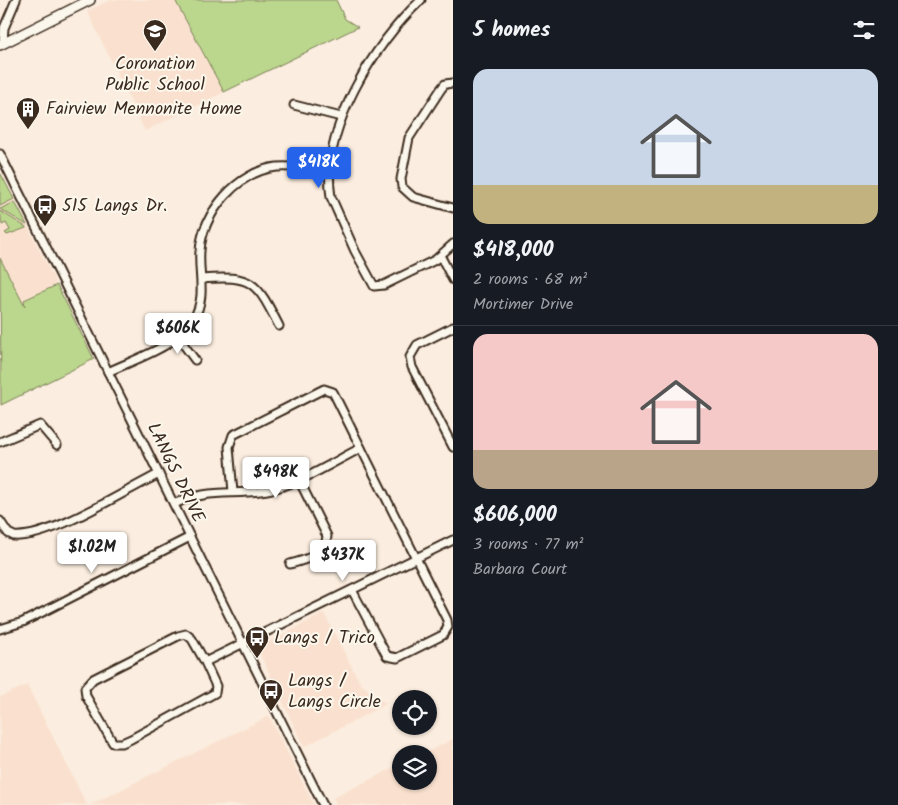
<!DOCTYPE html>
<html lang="en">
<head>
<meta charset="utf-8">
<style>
  body { margin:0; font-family:Kalam,sans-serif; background:#242831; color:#f1f3f6; height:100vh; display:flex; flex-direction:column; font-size:19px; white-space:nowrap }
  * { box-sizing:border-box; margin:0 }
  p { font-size:16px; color:#9ea1a6 }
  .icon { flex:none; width:28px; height:28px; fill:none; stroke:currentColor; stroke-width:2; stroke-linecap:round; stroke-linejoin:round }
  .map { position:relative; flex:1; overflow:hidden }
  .details { display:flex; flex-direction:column; background:#171b24; width:445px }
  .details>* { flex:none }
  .buttons { position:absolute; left:392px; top:690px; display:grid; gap:10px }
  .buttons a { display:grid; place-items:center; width:45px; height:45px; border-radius:50%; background:#171b24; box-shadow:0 1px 4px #0004; font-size:25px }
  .price { position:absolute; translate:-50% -42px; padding:0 11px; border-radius:5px; background:#fff; color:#222; font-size:16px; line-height:32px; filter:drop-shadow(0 1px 2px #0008) }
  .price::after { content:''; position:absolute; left:50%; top:30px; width:15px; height:11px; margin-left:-8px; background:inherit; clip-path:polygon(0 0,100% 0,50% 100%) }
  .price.selected { background:#2563eb; color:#fff }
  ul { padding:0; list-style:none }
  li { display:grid; align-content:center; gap:10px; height:265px; padding:0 20px }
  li+li { border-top:1px solid #363941 }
  li span { display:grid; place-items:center; height:155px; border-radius:15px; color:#555 }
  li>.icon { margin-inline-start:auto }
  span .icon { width:90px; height:90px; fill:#fffc; stroke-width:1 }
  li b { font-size:21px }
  h2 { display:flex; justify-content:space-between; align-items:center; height:60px; padding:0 20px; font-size:21px }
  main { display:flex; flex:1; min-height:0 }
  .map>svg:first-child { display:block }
</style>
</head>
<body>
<main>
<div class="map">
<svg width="453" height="805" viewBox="0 0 453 805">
  <rect width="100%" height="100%" fill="#fbeddf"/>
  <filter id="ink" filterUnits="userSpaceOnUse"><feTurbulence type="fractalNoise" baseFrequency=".02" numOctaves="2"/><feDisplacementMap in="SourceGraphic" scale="10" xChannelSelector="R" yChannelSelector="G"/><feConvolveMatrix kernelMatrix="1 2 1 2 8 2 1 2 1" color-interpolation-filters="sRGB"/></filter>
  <g filter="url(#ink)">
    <g fill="#fae1cf">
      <polygon points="111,0 175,0 224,92 145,131 87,11"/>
      <polygon points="0,171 94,359 1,405 0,403"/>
      <polygon points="324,613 360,683 386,704 304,747 257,648"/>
      <polygon points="27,685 87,805 0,805 0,697"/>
      <polygon points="269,716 314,805 90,805"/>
      <polygon points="453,739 453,805 337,805 333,798 401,764 401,781 429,781 429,754 423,754"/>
    </g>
    <g fill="#bbd68d" stroke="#7b8056">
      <polygon points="175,0 336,0 345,19 358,27 224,92"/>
      <polygon points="1,174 14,199 0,206 0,175"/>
      <polygon points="15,202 27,225 0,209"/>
      <polygon points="0,211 26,227 26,228 7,235 5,233 10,230 6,223 2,225"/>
      <polygon points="0,258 25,307 24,300 57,285 94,359 1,405"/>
    </g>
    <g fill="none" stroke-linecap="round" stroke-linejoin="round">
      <g stroke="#3b2a1e" stroke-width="11">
        <g id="minor">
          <path d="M421 0C374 44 320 130 331 197L355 251 374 286 384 285 435 260 453 244"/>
          <polyline points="3,43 4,28 16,0"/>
          <polyline points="453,83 445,84 441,89 409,138 401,179 402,187 413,197 453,208"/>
          <polyline points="294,105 341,117"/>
          <polyline points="0,154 323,805"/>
          <polyline points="441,257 453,280"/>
          <path d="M202 279C253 275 256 281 279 326"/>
          <polyline points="453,327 417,345 410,357 412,367 453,447"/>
          <polyline points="178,337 195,360"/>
          <path d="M108 372C137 358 177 347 194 318 207 296 198 274 200 251 202 213 238 171 277 167 294 166 314 169 331 172"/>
          <polyline points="0,442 40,425 57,445"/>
          <polyline points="233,492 229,447 233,435 324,389 333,392 447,620 448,627 443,635 397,658 387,656 352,590"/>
          <path d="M174 504C209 488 231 496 267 490 301 484 331 463 361 448"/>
          <path d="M0 521 8 533 14 536C50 539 124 491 159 474"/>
          <path d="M290 564C306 560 326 554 327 536L299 480"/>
          <polyline points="0,629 23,622 190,537"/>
          <polyline points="205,662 192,639 186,634 178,636 93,679 85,688 86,696 113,743 122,743 131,739 215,693 216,686 205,662 453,540"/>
        </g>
      </g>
      <g stroke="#3b2a1e" stroke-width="12">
        <polyline id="major" points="0,45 90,0"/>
      </g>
      <use href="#minor" stroke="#fbf7ec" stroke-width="7"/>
      <use href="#major" stroke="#fbf7ec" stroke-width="9"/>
    </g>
  </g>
  <defs>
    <g id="school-pin" transform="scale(1.25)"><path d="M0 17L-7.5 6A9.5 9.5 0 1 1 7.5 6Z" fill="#3b2a1e" stroke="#fbf7ec"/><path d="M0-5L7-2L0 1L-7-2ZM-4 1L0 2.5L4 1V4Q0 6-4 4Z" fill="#fff"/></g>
    <g id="building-pin" transform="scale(1.25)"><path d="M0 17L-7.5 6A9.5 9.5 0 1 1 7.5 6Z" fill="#3b2a1e" stroke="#fbf7ec"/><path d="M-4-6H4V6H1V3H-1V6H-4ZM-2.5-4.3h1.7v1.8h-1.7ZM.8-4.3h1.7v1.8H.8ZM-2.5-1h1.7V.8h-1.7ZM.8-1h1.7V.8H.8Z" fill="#fff"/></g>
    <g id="bus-pin" transform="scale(1.25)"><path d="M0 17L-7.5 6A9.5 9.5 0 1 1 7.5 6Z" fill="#3b2a1e" stroke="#fbf7ec"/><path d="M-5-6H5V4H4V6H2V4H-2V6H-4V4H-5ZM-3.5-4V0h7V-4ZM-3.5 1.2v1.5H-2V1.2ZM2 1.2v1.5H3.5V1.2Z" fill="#fff"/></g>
  </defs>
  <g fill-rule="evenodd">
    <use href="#school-pin" x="155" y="31"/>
    <use href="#building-pin" x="28" y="109"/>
    <use href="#bus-pin" x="45" y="206"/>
    <use href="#bus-pin" x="257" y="638"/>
    <use href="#bus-pin" x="271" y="691"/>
  </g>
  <g text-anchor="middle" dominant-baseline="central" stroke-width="4" stroke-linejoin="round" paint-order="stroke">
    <g font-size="18" fill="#3b2a1e" stroke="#fbf7ec" text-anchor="start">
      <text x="155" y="64" text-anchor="middle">Coronation<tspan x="155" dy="21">Public School</tspan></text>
      <text x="46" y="109">Fairview Mennonite Home</text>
      <text x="62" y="206">515 Langs Dr.</text>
      <text x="274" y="638">Langs / Trico</text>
      <text x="288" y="681">Langs /<tspan x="288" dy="21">Langs Circle</tspan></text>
    </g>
    <g font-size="18" fill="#3b2a1e" stroke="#fbf7ec">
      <text transform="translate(175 473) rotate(64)">LANGS DRIVE</text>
    </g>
  </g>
</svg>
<div class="buttons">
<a><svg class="icon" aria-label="locate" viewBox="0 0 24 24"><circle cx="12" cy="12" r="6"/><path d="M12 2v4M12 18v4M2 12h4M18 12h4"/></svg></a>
<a><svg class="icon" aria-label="layers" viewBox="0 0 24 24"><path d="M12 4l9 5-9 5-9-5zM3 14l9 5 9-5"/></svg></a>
</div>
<b class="price selected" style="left:319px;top:189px">$418K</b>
<b class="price" style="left:178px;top:355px">$606K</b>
<b class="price" style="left:276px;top:499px">$498K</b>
<b class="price" style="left:92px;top:574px">$1.02M</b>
<b class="price" style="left:343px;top:582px">$437K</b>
</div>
<section class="details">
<h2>5 homes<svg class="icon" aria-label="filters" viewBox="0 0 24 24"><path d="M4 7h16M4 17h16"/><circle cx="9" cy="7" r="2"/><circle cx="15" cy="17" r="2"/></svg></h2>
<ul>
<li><span style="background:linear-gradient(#c9d6e8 75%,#c2b280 0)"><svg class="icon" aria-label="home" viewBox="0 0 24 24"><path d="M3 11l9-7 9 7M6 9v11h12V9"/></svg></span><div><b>$418,000</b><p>2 rooms · 68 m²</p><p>Mortimer Drive</p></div></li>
<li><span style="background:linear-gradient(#f6c9c9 75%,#b9a48a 0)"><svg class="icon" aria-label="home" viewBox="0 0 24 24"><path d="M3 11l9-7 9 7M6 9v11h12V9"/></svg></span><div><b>$606,000</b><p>3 rooms · 77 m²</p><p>Barbara Court</p></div></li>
</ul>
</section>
</main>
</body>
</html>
